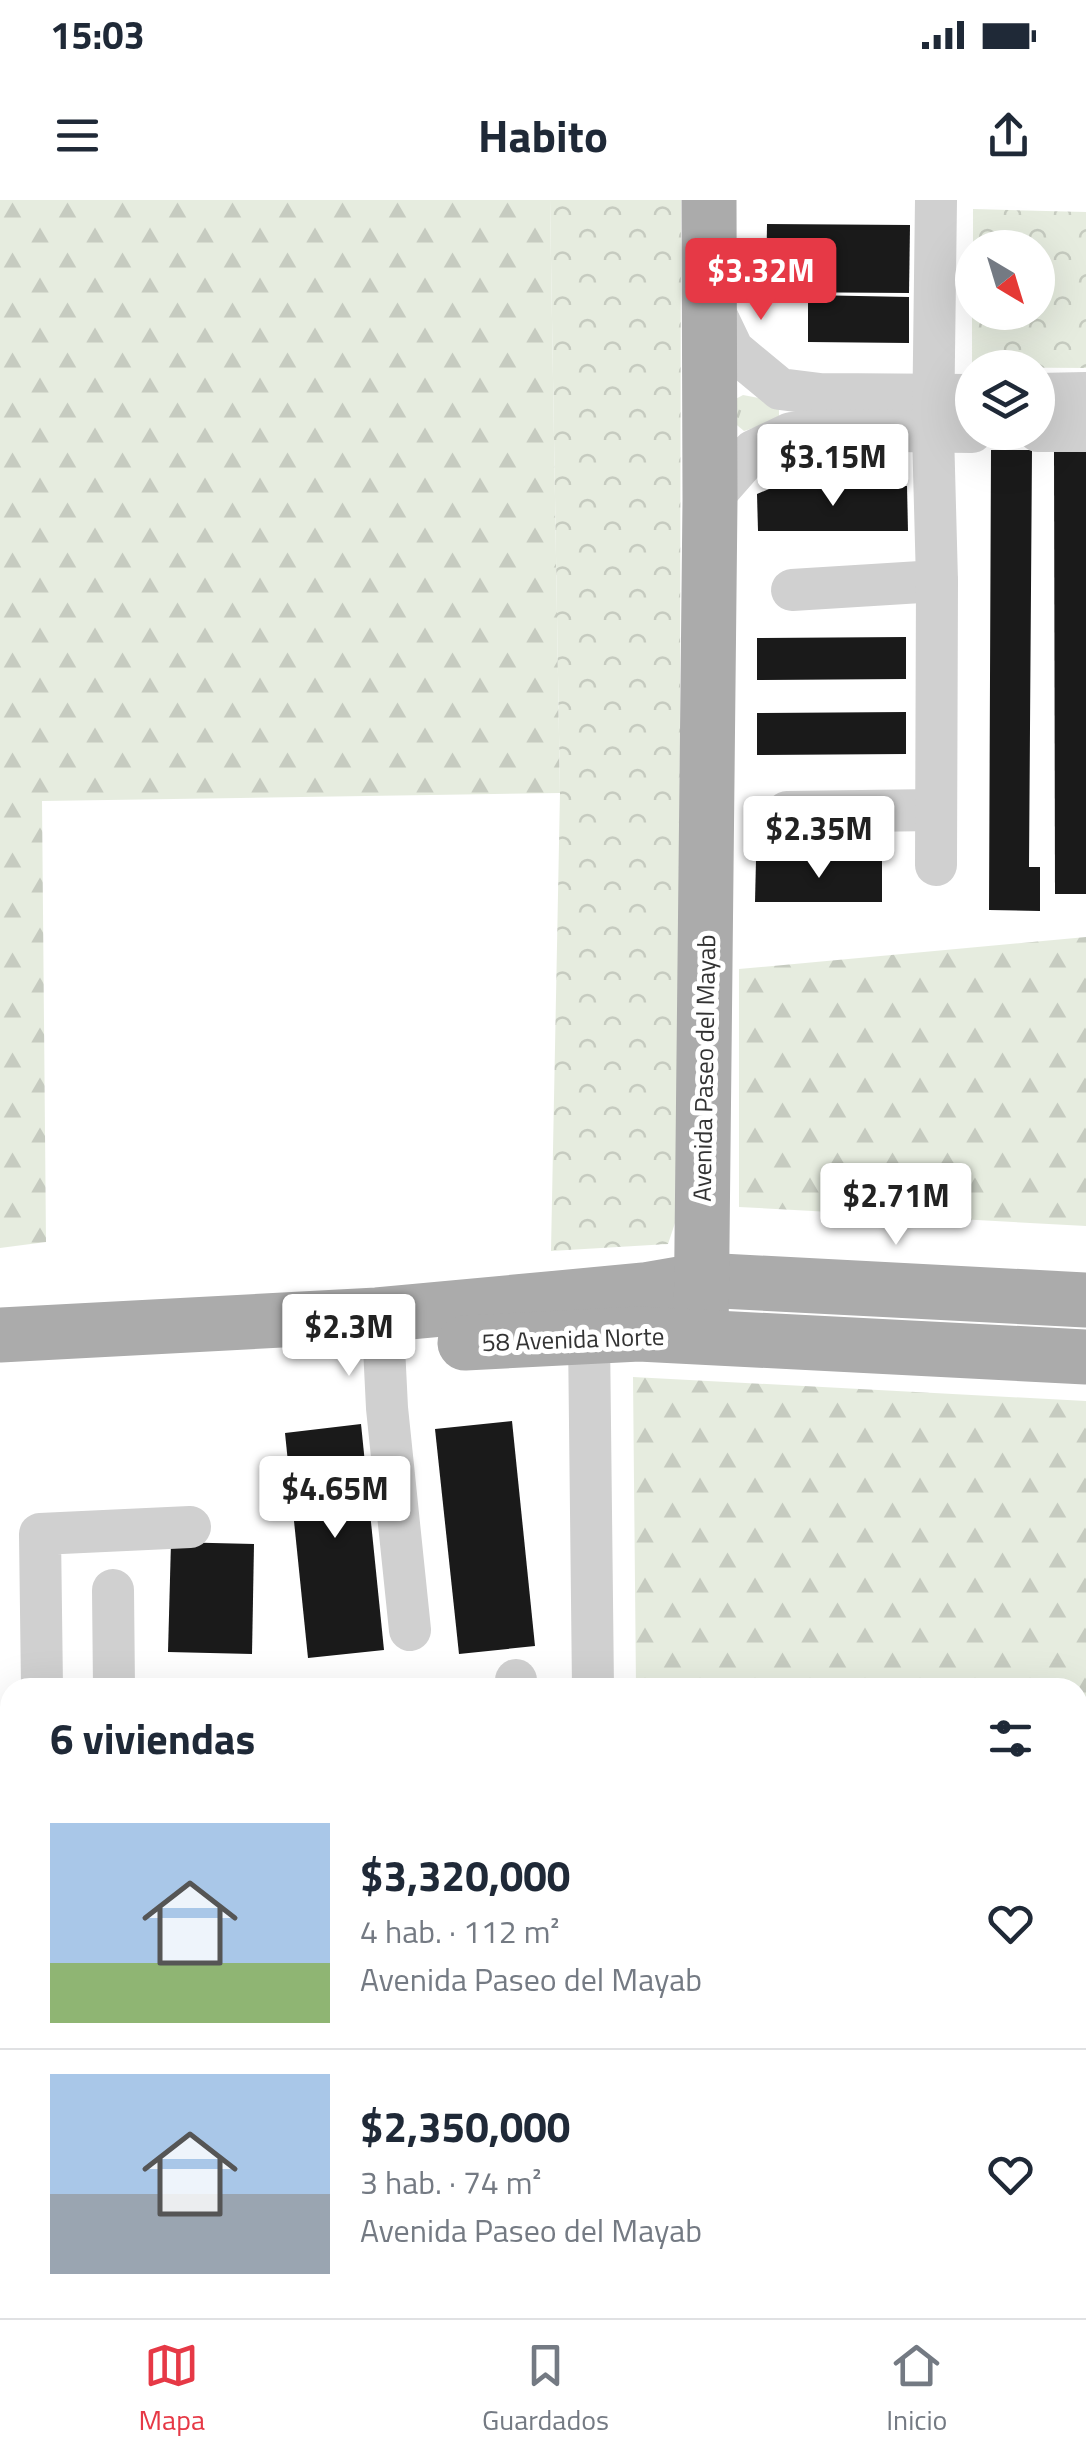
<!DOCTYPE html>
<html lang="es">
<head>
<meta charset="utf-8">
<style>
  body { margin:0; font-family:"Titillium Web",sans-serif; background:#f2f2f3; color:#1f2937; height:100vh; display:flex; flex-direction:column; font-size:38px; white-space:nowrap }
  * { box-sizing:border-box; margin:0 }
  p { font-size:32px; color:#747a83 }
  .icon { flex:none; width:55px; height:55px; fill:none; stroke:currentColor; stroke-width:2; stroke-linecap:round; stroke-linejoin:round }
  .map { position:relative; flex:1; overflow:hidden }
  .drawer { position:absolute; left:0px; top:1478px; width:1088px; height:642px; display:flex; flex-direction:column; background:#fff; border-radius:30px 30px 0 0; box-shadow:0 10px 40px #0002 }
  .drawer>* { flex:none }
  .needle { width:65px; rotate:142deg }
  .tools { position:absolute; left:955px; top:30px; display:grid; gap:20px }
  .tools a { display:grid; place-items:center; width:100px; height:100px; border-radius:50%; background:#fff; box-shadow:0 10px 40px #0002; font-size:50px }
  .price { position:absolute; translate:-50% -85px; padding:0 22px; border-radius:10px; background:#fff; color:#222; font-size:32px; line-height:65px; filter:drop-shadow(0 2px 5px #0008) }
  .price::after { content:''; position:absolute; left:50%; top:60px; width:30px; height:22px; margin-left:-15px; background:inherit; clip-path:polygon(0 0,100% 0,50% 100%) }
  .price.active { background:#e63946; color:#fff }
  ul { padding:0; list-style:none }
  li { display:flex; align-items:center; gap:30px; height:250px; padding:0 50px }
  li+li { border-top:2px solid #e0e1e3 }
  li span { display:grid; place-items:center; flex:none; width:280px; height:200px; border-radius:0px; color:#555 }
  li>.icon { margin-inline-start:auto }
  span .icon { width:120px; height:120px; fill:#fffc; stroke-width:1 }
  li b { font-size:42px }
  h2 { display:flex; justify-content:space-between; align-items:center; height:120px; padding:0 50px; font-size:42px }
  .status { display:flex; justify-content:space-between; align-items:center; height:70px; padding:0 50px; background:#fff; direction:ltr }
  .status svg { height:28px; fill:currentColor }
  header { display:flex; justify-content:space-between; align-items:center; height:130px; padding:0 50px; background:#fff; font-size:45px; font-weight:700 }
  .menu { display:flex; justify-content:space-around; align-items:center; height:140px; border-top:2px solid #e0e1e3; background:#fff; font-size:28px; color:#747a83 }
  .menu a { display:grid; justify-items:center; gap:5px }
  .menu .active { color:#e63946 }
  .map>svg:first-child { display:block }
</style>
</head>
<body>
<div class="status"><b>15:03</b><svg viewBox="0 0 49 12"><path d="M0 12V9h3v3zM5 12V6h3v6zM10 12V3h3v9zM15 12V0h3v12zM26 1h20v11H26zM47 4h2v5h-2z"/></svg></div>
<header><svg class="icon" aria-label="menu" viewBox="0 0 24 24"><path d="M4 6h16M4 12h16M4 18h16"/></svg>Habito<svg class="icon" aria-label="share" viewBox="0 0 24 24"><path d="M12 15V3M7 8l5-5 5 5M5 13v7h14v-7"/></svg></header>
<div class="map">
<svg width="1086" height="2118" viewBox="0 0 1086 2118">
  <defs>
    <pattern id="grass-tufts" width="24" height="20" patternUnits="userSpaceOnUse" patternTransform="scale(2.5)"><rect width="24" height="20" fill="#e6ecdf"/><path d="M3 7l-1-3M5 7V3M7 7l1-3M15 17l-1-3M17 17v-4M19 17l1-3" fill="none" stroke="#c6cbc0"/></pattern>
    <pattern id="forest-firs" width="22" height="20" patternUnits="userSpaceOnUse" patternTransform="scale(2.5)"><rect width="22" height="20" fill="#e6ecdf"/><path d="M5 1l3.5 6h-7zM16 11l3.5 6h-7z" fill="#c6cbc0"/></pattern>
    <pattern id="park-crowns" width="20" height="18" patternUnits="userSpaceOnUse" patternTransform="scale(2.5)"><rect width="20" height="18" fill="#e6ecdf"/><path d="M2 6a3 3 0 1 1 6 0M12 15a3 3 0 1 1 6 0" fill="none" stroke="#c6cbc0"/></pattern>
  </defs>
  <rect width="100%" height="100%" fill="#fff"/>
  <polygon fill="url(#grass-tufts)" points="743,195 779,202 779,220 744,231 732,221 732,201"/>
  <g fill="url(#forest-firs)">
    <polygon points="0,0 550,0 560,593 42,601 46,1042 0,1048"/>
    <polygon points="1086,737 1086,1026 739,1007 739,769"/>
    <polygon points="633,1177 1086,1201 1086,2118 642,2118 642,2110 1078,2110 1078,1488 636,1487"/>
  </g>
  <g fill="url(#park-crowns)">
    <polygon points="550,0 681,0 679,1011 668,1044 551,1051 560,593"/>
    <polygon points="973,9 1086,12 1086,168 972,167 972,63 972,112 1038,112 1038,48 973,47"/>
  </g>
  <g fill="#1a1a1a">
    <polygon points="767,24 910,25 909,93 766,92"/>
    <polygon points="808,95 909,97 909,143 808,142"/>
    <polygon points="991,250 1032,250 1029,667 1040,667 1040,711 989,710"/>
    <polygon points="1086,250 1086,694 1055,694 1054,251"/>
    <polygon points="776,286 907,286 908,331 758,331 757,294"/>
    <polygon points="906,437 906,479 757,480 757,438"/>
    <polygon points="906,512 906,554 757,555 757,513"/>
    <polygon points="756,660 882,660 882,702 755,702"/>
    <polygon points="512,1221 535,1446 459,1454 435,1229"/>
    <polygon points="361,1224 384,1450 308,1458 285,1233"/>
    <polygon points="171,1342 254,1344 252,1454 168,1452"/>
  </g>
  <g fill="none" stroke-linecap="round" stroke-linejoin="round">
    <g stroke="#d0d0d0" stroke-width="42">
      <polyline points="711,104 733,150 780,189 820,194 972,195"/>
      <polyline points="1038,194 1086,193"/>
      <polyline points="1038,231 1086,231"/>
      <polyline points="710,300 753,251 791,233 818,230 972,232"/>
      <polyline points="792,390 937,381"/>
      <polyline points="787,612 936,610"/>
      <polyline points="936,665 937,381 933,232 936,0"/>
      <polyline points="589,1135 593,1488"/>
      <polyline points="384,1147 387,1208 410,1430"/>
      <polyline points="113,1390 114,1488"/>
      <polyline points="516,1480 516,1488"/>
      <polyline points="42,1488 40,1334 190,1327"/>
      <polyline points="0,1908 10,1908"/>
      <polyline points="0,1974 10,1974"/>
      <polyline points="50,2110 50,2118"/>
      <polyline points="593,2110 593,2118"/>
      <polyline points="290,2118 290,2110"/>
    </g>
    <g stroke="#ababab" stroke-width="55">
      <polyline points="0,1135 377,1115 644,1090 702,1080 1086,1100"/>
      <polyline points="701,1136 710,300 709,0"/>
      <polyline points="465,1143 639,1134 1086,1157"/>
    </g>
  </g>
  <g text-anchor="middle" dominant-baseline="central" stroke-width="10" stroke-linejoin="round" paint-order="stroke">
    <g font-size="25" fill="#333" stroke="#fff">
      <text transform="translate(704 868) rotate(-89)">Avenida Paseo del Mayab</text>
      <text transform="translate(573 1139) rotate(-2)">58 Avenida Norte</text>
    </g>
  </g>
</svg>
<div class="tools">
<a><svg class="needle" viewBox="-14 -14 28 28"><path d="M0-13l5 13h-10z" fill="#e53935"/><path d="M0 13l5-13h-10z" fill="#747a83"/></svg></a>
<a><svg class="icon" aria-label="layers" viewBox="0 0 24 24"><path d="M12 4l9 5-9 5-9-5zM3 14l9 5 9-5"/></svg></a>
</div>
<b class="price active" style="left:761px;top:123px">$3.32M</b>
<b class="price" style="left:833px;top:309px">$3.15M</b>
<b class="price" style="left:819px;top:681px">$2.35M</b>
<b class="price" style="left:896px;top:1048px">$2.71M</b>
<b class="price" style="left:349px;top:1179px">$2.3M</b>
<b class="price" style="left:335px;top:1341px">$4.65M</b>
<section class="drawer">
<h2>6 viviendas<svg class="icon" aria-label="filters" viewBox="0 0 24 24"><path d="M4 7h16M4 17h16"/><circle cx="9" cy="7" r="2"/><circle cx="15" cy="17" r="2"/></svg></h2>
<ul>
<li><span style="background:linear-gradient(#a9c7e8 70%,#8fb573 0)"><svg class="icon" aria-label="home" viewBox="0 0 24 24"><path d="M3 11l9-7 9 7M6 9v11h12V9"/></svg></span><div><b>$3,320,000</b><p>4 hab. · 112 m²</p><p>Avenida Paseo del Mayab</p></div><svg class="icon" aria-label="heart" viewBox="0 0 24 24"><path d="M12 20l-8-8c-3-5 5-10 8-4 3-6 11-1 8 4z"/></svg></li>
<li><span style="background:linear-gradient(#a9c7e8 60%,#9aa5b1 0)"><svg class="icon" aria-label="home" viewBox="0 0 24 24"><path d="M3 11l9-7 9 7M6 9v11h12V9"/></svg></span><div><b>$2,350,000</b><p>3 hab. · 74 m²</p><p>Avenida Paseo del Mayab</p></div><svg class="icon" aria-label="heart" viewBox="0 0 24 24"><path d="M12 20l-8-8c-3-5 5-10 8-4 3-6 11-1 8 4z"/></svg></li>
</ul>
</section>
</div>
<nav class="menu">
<a class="active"><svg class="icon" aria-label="map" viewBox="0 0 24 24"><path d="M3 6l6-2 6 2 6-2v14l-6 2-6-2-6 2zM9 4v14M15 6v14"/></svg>Mapa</a>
<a><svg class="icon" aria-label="saved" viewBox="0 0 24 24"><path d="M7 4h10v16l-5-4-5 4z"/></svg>Guardados</a>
<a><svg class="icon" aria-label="home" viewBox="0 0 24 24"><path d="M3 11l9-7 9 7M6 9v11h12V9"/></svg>Inicio</a>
</nav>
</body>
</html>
